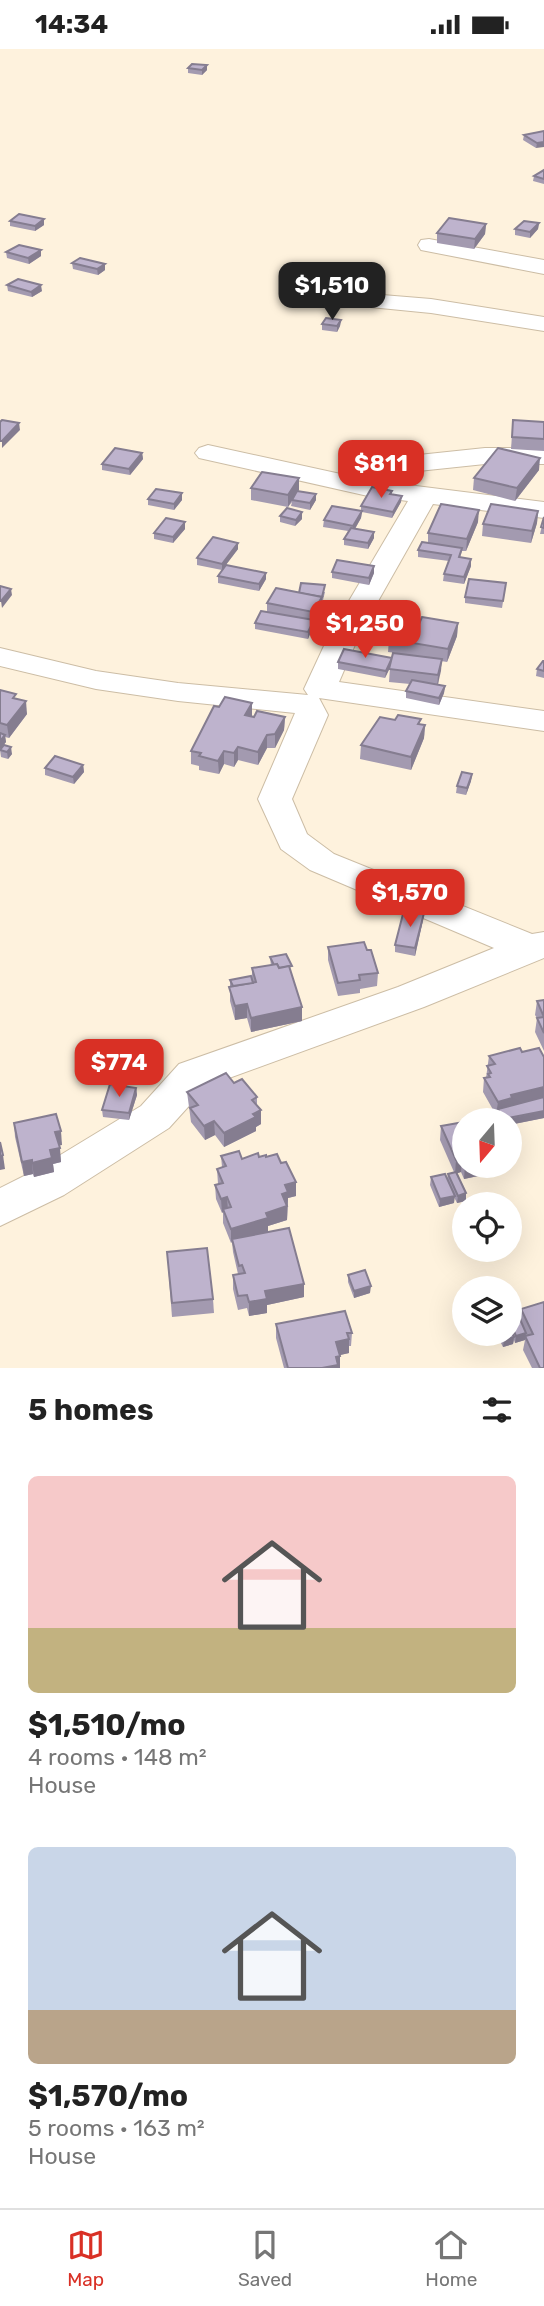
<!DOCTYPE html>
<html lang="en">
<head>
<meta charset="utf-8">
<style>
  body { margin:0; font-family:Rubik,sans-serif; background:#f6f6f6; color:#222; height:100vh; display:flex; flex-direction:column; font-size:26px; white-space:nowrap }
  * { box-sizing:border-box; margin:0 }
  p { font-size:23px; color:#767676 }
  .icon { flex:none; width:38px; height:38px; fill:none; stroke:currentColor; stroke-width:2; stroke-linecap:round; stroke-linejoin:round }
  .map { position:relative; height:1319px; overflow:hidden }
  .details { display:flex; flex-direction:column; background:#fff; flex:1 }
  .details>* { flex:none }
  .needle { width:46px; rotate:199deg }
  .tools { position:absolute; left:452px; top:1059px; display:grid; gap:14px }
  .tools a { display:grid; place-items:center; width:70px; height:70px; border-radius:50%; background:#fff; box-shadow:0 7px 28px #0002; font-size:35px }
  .price { position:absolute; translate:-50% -60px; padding:0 16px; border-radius:14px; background:#d93025; color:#fff; font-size:23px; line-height:46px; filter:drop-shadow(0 2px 4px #0008) }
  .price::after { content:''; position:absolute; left:50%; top:42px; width:21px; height:16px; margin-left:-10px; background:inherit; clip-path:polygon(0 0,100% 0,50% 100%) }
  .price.active { background:#222; color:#fff }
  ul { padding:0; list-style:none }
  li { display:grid; align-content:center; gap:14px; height:371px; padding:0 28px }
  li span { display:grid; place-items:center; height:217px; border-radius:10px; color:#555 }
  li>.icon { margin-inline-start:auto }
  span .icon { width:126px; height:126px; fill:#fffc; stroke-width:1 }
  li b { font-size:30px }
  h2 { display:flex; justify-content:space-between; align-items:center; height:84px; padding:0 28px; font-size:30px }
  .status { display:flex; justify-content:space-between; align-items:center; height:49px; padding:0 35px; background:#fff; direction:ltr }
  .status svg { height:19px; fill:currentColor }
  .tabs { display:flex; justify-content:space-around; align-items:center; height:98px; border-top:2px solid #e0e0e0; background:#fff; font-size:19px; color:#767676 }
  .tabs a { display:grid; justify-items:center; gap:4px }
  .tabs .active { color:#d93025 }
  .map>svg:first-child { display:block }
</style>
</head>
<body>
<div class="status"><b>14:34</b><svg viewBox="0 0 49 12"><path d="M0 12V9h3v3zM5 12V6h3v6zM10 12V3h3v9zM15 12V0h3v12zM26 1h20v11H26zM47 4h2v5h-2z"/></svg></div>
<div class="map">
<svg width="544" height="1319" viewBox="0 0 544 1319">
  <rect width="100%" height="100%" fill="#fef2dd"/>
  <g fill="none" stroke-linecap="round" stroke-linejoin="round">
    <g stroke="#ccbda5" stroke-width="2">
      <g id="minor">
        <polygon points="429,190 544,211 544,225 421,201 418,196 421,191"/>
        <polygon points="358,244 431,250 544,268 544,282 431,264 350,256 347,251 350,246"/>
        <polygon points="208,396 368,431 544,453 544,469 433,455 360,584 339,633 544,662 544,682 319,649 328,666 292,750 307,785 334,805 532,885 544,883 544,909 424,958 207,1037 169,1079 64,1146 0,1177 0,1139 34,1122 141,1057 179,1015 398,938 494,899 310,821 281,800 258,750 295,664 178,652 96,640 0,617 0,599 96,622 178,634 308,646 304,640 330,584 408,452 368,447 199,409 195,404 199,399"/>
        <polygon points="485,399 544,399 544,415 485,415 409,423 400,421 396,415 400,409 409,407"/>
      </g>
    </g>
    <use href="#minor" fill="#fff" fill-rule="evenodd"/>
  </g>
  <g fill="#a39ab0">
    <polygon points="207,16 207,21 202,26 188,24 188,19"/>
    <polygon points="544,82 536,99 523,91 524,86"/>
    <polygon points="544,121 544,135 533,132 534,127"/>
    <polygon points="10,172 44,176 35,182 10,177"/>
    <polygon points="539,174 538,180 530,189 515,186 515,180"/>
    <polygon points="486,175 485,185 474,200 437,194 437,184"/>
    <polygon points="6,203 41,207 29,215 7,209"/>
    <polygon points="72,214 105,215 105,221 98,226 73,220"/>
    <polygon points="7,236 42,242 32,248 8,242"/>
    <polygon points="341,271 340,277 337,283 322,281 322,275"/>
    <polygon points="513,371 544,373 544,402 511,400"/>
    <polygon points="142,404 143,410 130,426 102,421 102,415"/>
    <polygon points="539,421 515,452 473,441 474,429"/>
    <polygon points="251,439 298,442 316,451 310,461 291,457 292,453 288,458 251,451"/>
    <polygon points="392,442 392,445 401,453 392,469 362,463 361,469 355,480 374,483 374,489 368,500 344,496 344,490 348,482 323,478 324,471 361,462 361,457"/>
    <polygon points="182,444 182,451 174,461 148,456 148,450"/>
    <polygon points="538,462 537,474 531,494 482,487 483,475"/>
    <polygon points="302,463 302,470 295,477 280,473 280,467"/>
    <polygon points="544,468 544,485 540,485"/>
    <polygon points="185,473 185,480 173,494 154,490 154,484"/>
    <polygon points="478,473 466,502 462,502 460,509 471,510 471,517 464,535 443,532 444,525 449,512 418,508 418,501 428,494 428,484"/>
    <polygon points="238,494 238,500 222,521 197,516 197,509"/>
    <polygon points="374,517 374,524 369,536 332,529 332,523"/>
    <polygon points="218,527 266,530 259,542 218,534"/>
    <polygon points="506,534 502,559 465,554 465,548"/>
    <polygon points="325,543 322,555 322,561 314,575 308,590 255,580 255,574 267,563 267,554 299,544"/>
    <polygon points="458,574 457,587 447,613 441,612 438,636 445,637 444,644 439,656 406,649 406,642 410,635 389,633 390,619 385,629 338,620 338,613 391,612 397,604 388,603 389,590 416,582"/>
    <polygon points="544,612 544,629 536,627 537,620"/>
    <polygon points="0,641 16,650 27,665 9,689 5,688 6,693 0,700"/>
    <polygon points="252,654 252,667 285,668 284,681 275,699 267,699 258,716 238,711 234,718 224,715 219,725 199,721 199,717 191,715 191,702 219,658"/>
    <polygon points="420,675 425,676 424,689 411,721 360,710 361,696"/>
    <polygon points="0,701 12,705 8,710 1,708"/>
    <polygon points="83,716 84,723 74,735 45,726 45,719"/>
    <polygon points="472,725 471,732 466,746 456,744 457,737"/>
    <polygon points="424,864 423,871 415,907 395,903 395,896"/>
    <polygon points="328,898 367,901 378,924 377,937 360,940 360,944 338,947 328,911"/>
    <polygon points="270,908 292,925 291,925 302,972 251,983 247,969 235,971 230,952 230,931 252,931 252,919 271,917"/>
    <polygon points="544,951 544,1002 535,983 537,969 535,966 537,952"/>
    <polygon points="522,1003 544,1008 544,1069 509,1076 509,1071 499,1071 497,1066 496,1066 483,1043 484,1029 486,1029 489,1007"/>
    <polygon points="234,1034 257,1048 257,1057 261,1061 261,1075 256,1078 256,1082 224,1098 215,1086 205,1091 191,1073 187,1043"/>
    <polygon points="136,1039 137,1046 129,1071 103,1068 102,1061"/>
    <polygon points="464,1073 464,1116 507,1116 506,1121 464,1130 461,1123 457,1124 466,1144 466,1152 457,1154 454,1148 454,1154 439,1158 430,1136 431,1128 447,1130 448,1125 454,1123 440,1091 441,1077"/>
    <polygon points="14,1074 62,1096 59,1096 61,1113 53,1115 54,1123 34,1128 33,1125 24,1127 15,1088"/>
    <polygon points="221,1107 242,1110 259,1108 296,1147 288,1149 287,1171 268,1177 268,1183 304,1248 267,1256 267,1264 249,1267 247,1259 238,1261 233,1240 233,1226 238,1225 233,1203 232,1193 231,1194 223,1174 223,1163 222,1164 216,1150 215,1136 218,1135 217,1120 222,1118"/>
    <polygon points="168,1216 213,1250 214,1264 172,1268"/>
    <polygon points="348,1226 370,1244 354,1249 348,1233"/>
    <polygon points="544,1253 544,1319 532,1319 523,1301 525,1291 515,1294 514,1291 513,1295 503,1298 498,1288 498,1284 509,1284 510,1273 519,1270 521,1260"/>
    <polygon points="276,1275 352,1284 351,1297 349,1297 349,1304 340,1306 340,1319 284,1319 276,1289"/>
  </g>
  <g fill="#857d90">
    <polygon points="207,16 207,21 202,26 202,21"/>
    <polygon points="544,93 544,98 536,99 537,94"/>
    <polygon points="44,170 44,176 35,182 35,177"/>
    <polygon points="539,174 538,180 530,189 530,183"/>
    <polygon points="486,175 485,185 474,200 475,190"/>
    <polygon points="41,201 41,207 29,215 28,209"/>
    <polygon points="105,215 105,221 98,226 97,220"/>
    <polygon points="41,236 42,242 32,248 31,243"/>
    <polygon points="341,271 340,277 337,283 337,277"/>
    <polygon points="19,374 20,381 2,399 2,392"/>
    <polygon points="142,404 143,410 130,426 129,420"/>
    <polygon points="540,409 539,421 515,452 517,439"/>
    <polygon points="299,429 299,441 293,451 292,451 288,458 288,446"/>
    <polygon points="182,444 182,451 174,461 174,455"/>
    <polygon points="316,445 316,451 310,461 310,454"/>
    <polygon points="402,447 401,453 392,469 393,463"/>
    <polygon points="479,461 478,473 466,502 467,490"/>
    <polygon points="362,462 361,469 353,483 353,477"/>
    <polygon points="538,462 537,474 531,494 532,482"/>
    <polygon points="302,463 302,470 295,477 296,471"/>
    <polygon points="185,473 185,480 173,494 173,488"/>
    <polygon points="374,483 374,489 368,500 368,494"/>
    <polygon points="238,494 238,500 222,521 222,515"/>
    <polygon points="471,510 471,517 464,535 464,528"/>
    <polygon points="374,517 374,524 369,536 369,529"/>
    <polygon points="266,524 266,530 259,542 259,535"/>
    <polygon points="11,540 12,546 2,559 1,552"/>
    <polygon points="322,548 322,561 314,575 308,590 308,583 313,571 313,563"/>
    <polygon points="458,574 457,587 447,613 448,600"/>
    <polygon points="392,609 391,616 385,629 386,622"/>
    <polygon points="442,610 441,622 437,639 438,626"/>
    <polygon points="445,637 444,644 439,656 439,649"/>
    <polygon points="26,652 27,665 9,689 7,676"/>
    <polygon points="252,654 252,667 245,679 245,666"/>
    <polygon points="285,668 284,681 275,699 275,685"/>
    <polygon points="425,676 424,689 411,721 411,708"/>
    <polygon points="5,686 6,693 0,700 0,692"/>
    <polygon points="267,686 267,699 258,716 258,703"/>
    <polygon points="11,698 12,705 8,710 7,703"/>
    <polygon points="238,698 238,711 234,718 234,704"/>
    <polygon points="224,702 224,715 219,725 218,712"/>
    <polygon points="83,716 84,723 74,735 73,728"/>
    <polygon points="472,725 471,732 466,746 467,739"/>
    <polygon points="424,864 423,871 415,907 415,899"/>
    <polygon points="247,955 247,969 235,971 235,957"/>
    <polygon points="302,958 302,972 251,983 251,969"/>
    <polygon points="544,1038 544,1051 498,1060 497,1066 496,1066 498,1053 511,1046"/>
    <polygon points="136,1039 137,1046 129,1071 129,1064"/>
    <polygon points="261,1061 261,1075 256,1078 256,1082 224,1098 224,1084"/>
    <polygon points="544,1062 544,1069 509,1076 509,1071 503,1071"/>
    <polygon points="214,1072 215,1086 205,1091 204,1077"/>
    <polygon points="61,1082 62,1096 57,1097 55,1083"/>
    <polygon points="60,1099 61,1113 53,1115 54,1123 34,1128 32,1114 50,1101"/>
    <polygon points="3,1106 5,1120 0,1121 0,1107"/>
    <polygon points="462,1110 461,1123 455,1125 456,1111"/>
    <polygon points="32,1111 33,1125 24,1127 22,1113"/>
    <polygon points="465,1116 507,1116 506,1121 464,1130"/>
    <polygon points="296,1133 296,1147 288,1149 287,1171 268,1177 268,1183 232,1190 231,1194 231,1180 266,1164 282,1145 285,1136"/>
    <polygon points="466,1144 466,1152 457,1154 458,1147"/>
    <polygon points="455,1147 454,1154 439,1158 440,1150"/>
    <polygon points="227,1148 228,1162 223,1160 223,1163 222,1164 221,1150"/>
    <polygon points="304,1235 304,1248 267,1256 267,1264 249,1267 249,1253 265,1242"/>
    <polygon points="371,1237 370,1244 354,1249 354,1242"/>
    <polygon points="526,1284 525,1291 515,1294 516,1287"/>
    <polygon points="514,1288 513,1295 503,1298 504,1291"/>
    <polygon points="349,1290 349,1304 336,1307 336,1293"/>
    <polygon points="340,1307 340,1319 322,1319 336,1308"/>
  </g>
  <g fill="#beb3cd" stroke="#857d90" stroke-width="2">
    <polygon points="192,15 207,16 202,21 188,19"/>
    <polygon points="544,82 544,93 537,94 524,86"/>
    <polygon points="544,121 544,130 534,127"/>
    <polygon points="19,165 44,170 35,177 10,172"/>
    <polygon points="449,169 486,175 475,190 437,184"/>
    <polygon points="524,172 539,174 530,183 515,180"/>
    <polygon points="19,196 41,201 28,209 6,203"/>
    <polygon points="80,209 105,215 97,220 72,214"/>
    <polygon points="18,230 41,236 31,243 7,236"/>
    <polygon points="326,269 341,271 337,277 322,275"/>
    <polygon points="2,371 19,374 2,392 0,392 0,373"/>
    <polygon points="513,371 544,373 544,390 512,388"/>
    <polygon points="115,399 142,404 129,420 102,415"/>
    <polygon points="498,399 540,409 517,439 474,429"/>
    <polygon points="262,423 299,429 288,446 251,439"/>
    <polygon points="372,438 392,442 390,445 402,447 393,463 361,457"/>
    <polygon points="156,440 182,444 174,455 148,450"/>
    <polygon points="297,442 316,445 310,454 292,451"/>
    <polygon points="441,455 479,461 467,490 428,484"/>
    <polygon points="491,455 538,462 532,482 483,475"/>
    <polygon points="332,457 362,462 353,477 324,471"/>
    <polygon points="287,459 302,463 296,471 280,467"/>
    <polygon points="544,468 544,479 541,478"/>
    <polygon points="166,469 185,473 173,488 154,484"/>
    <polygon points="351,479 374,483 368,494 344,490"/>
    <polygon points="213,488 238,494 222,515 197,509"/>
    <polygon points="422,493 462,499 459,508 471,510 464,528 444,525 451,506 418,501"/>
    <polygon points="337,511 374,517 369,529 332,523"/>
    <polygon points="226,516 266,524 259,535 218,527"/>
    <polygon points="469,530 506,534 503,552 465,548"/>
    <polygon points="301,534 325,536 322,548 299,544"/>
    <polygon points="0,537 11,540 1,552 0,552"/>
    <polygon points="276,539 322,548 313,563 267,554"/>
    <polygon points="261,562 314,571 308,583 255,574"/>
    <polygon points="422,568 458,574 448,600 389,590 394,578 416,582"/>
    <polygon points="344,600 392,609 386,622 338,613"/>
    <polygon points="393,604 442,610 438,626 389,620"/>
    <polygon points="543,612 544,612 544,622 537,620"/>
    <polygon points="412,631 445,637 439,649 406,642"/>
    <polygon points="0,641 16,645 13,649 26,652 7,676 0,674"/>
    <polygon points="225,648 252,654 245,666 254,668 257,662 285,668 275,685 267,686 258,703 238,698 234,704 224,702 218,712 199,707 201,704 191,702 214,657 219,658"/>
    <polygon points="398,666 421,670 418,675 425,676 411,708 361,696 380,668 395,671"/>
    <polygon points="0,684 5,686 0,692"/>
    <polygon points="4,696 11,698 7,703 0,701"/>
    <polygon points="55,707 83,716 73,728 45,719"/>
    <polygon points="462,723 472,725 467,739 457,737"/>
    <polygon points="404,861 424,864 415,899 395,896"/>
    <polygon points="364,893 367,901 371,901 378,924 359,926 360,931 338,934 328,898"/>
    <polygon points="286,905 292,917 279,919 277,915 274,916 270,908"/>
    <polygon points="277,915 279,919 289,917 302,958 251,969 247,955 235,957 229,938 256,933 252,919"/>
    <polygon points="251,927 253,934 233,937 230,931"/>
    <polygon points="544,951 544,984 537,969 544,968 537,952"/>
    <polygon points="520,999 522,1003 539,999 544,1008 544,1038 511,1046 512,1049 498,1053 484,1029 490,1028 488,1025 491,1024 487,1017 495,1015 489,1007"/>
    <polygon points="226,1024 234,1034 242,1030 257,1048 252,1051 261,1061 253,1065 256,1068 224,1084 214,1072 204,1077 190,1059 198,1056 187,1043"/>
    <polygon points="110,1035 136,1039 129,1064 102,1061"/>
    <polygon points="544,1048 544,1062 503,1070 498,1060"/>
    <polygon points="56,1065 61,1082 55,1083 60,1099 50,1101 52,1109 32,1114 32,1111 22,1113 14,1074"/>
    <polygon points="489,1067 491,1071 471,1071"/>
    <polygon points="464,1073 464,1114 462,1110 456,1111 441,1077"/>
    <polygon points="0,1093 3,1106 0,1107"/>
    <polygon points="239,1102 242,1110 258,1104 259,1108 266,1106 266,1108 277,1105 281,1114 286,1113 296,1133 285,1136 288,1143 282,1145 287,1157 266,1164 268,1169 231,1180 223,1160 231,1158 227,1148 221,1150 215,1136 223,1134 217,1120 226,1117 221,1107"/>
    <polygon points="456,1123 466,1144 458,1147 448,1125"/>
    <polygon points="445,1125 455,1147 440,1150 431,1128"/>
    <polygon points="289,1179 304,1235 265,1242 267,1250 249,1253 247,1246 238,1247 233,1226 245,1224 242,1216 239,1217 232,1190"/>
    <polygon points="207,1199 213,1250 172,1254 167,1203"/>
    <polygon points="365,1221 371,1237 354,1242 348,1226"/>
    <polygon points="544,1253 544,1319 540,1319 525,1287 533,1285 521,1260"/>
    <polygon points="345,1262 352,1284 347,1284 349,1290 336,1293 340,1307 336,1308 338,1316 322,1319 288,1319 276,1275"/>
    <polygon points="520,1270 526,1284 516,1287 510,1273"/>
    <polygon points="509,1278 514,1288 504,1291 500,1284 509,1284"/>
  </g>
</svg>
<div class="tools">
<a><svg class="needle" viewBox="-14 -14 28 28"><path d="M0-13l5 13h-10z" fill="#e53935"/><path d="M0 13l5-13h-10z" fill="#767676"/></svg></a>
<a><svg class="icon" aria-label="locate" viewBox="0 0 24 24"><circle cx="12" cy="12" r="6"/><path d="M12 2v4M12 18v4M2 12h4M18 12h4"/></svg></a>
<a><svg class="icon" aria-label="layers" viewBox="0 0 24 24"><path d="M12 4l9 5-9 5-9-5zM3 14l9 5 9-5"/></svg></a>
</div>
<b class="price active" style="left:332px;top:273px">$1,510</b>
<b class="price" style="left:381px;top:451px">$811</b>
<b class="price" style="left:365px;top:611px">$1,250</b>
<b class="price" style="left:410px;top:880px">$1,570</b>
<b class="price" style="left:119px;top:1050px">$774</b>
</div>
<section class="details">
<h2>5 homes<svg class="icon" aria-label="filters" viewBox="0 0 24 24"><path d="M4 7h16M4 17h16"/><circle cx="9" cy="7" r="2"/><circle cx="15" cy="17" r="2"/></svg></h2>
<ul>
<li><span style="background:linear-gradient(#f6c9c9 70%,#c2b280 0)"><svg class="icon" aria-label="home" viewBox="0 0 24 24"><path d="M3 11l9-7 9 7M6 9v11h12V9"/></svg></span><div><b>$1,510/mo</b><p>4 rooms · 148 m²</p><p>House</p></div></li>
<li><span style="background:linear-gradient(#c9d6e8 75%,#b9a48a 0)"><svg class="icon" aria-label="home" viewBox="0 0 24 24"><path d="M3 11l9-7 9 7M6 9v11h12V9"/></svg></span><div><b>$1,570/mo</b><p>5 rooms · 163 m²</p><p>House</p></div></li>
</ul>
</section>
<nav class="tabs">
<a class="active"><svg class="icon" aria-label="map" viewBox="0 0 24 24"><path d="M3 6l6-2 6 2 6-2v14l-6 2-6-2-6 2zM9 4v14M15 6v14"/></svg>Map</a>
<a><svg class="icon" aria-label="saved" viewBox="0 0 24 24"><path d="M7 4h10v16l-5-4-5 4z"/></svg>Saved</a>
<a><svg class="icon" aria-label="home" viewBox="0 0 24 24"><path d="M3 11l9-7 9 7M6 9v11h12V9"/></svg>Home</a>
</nav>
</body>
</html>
